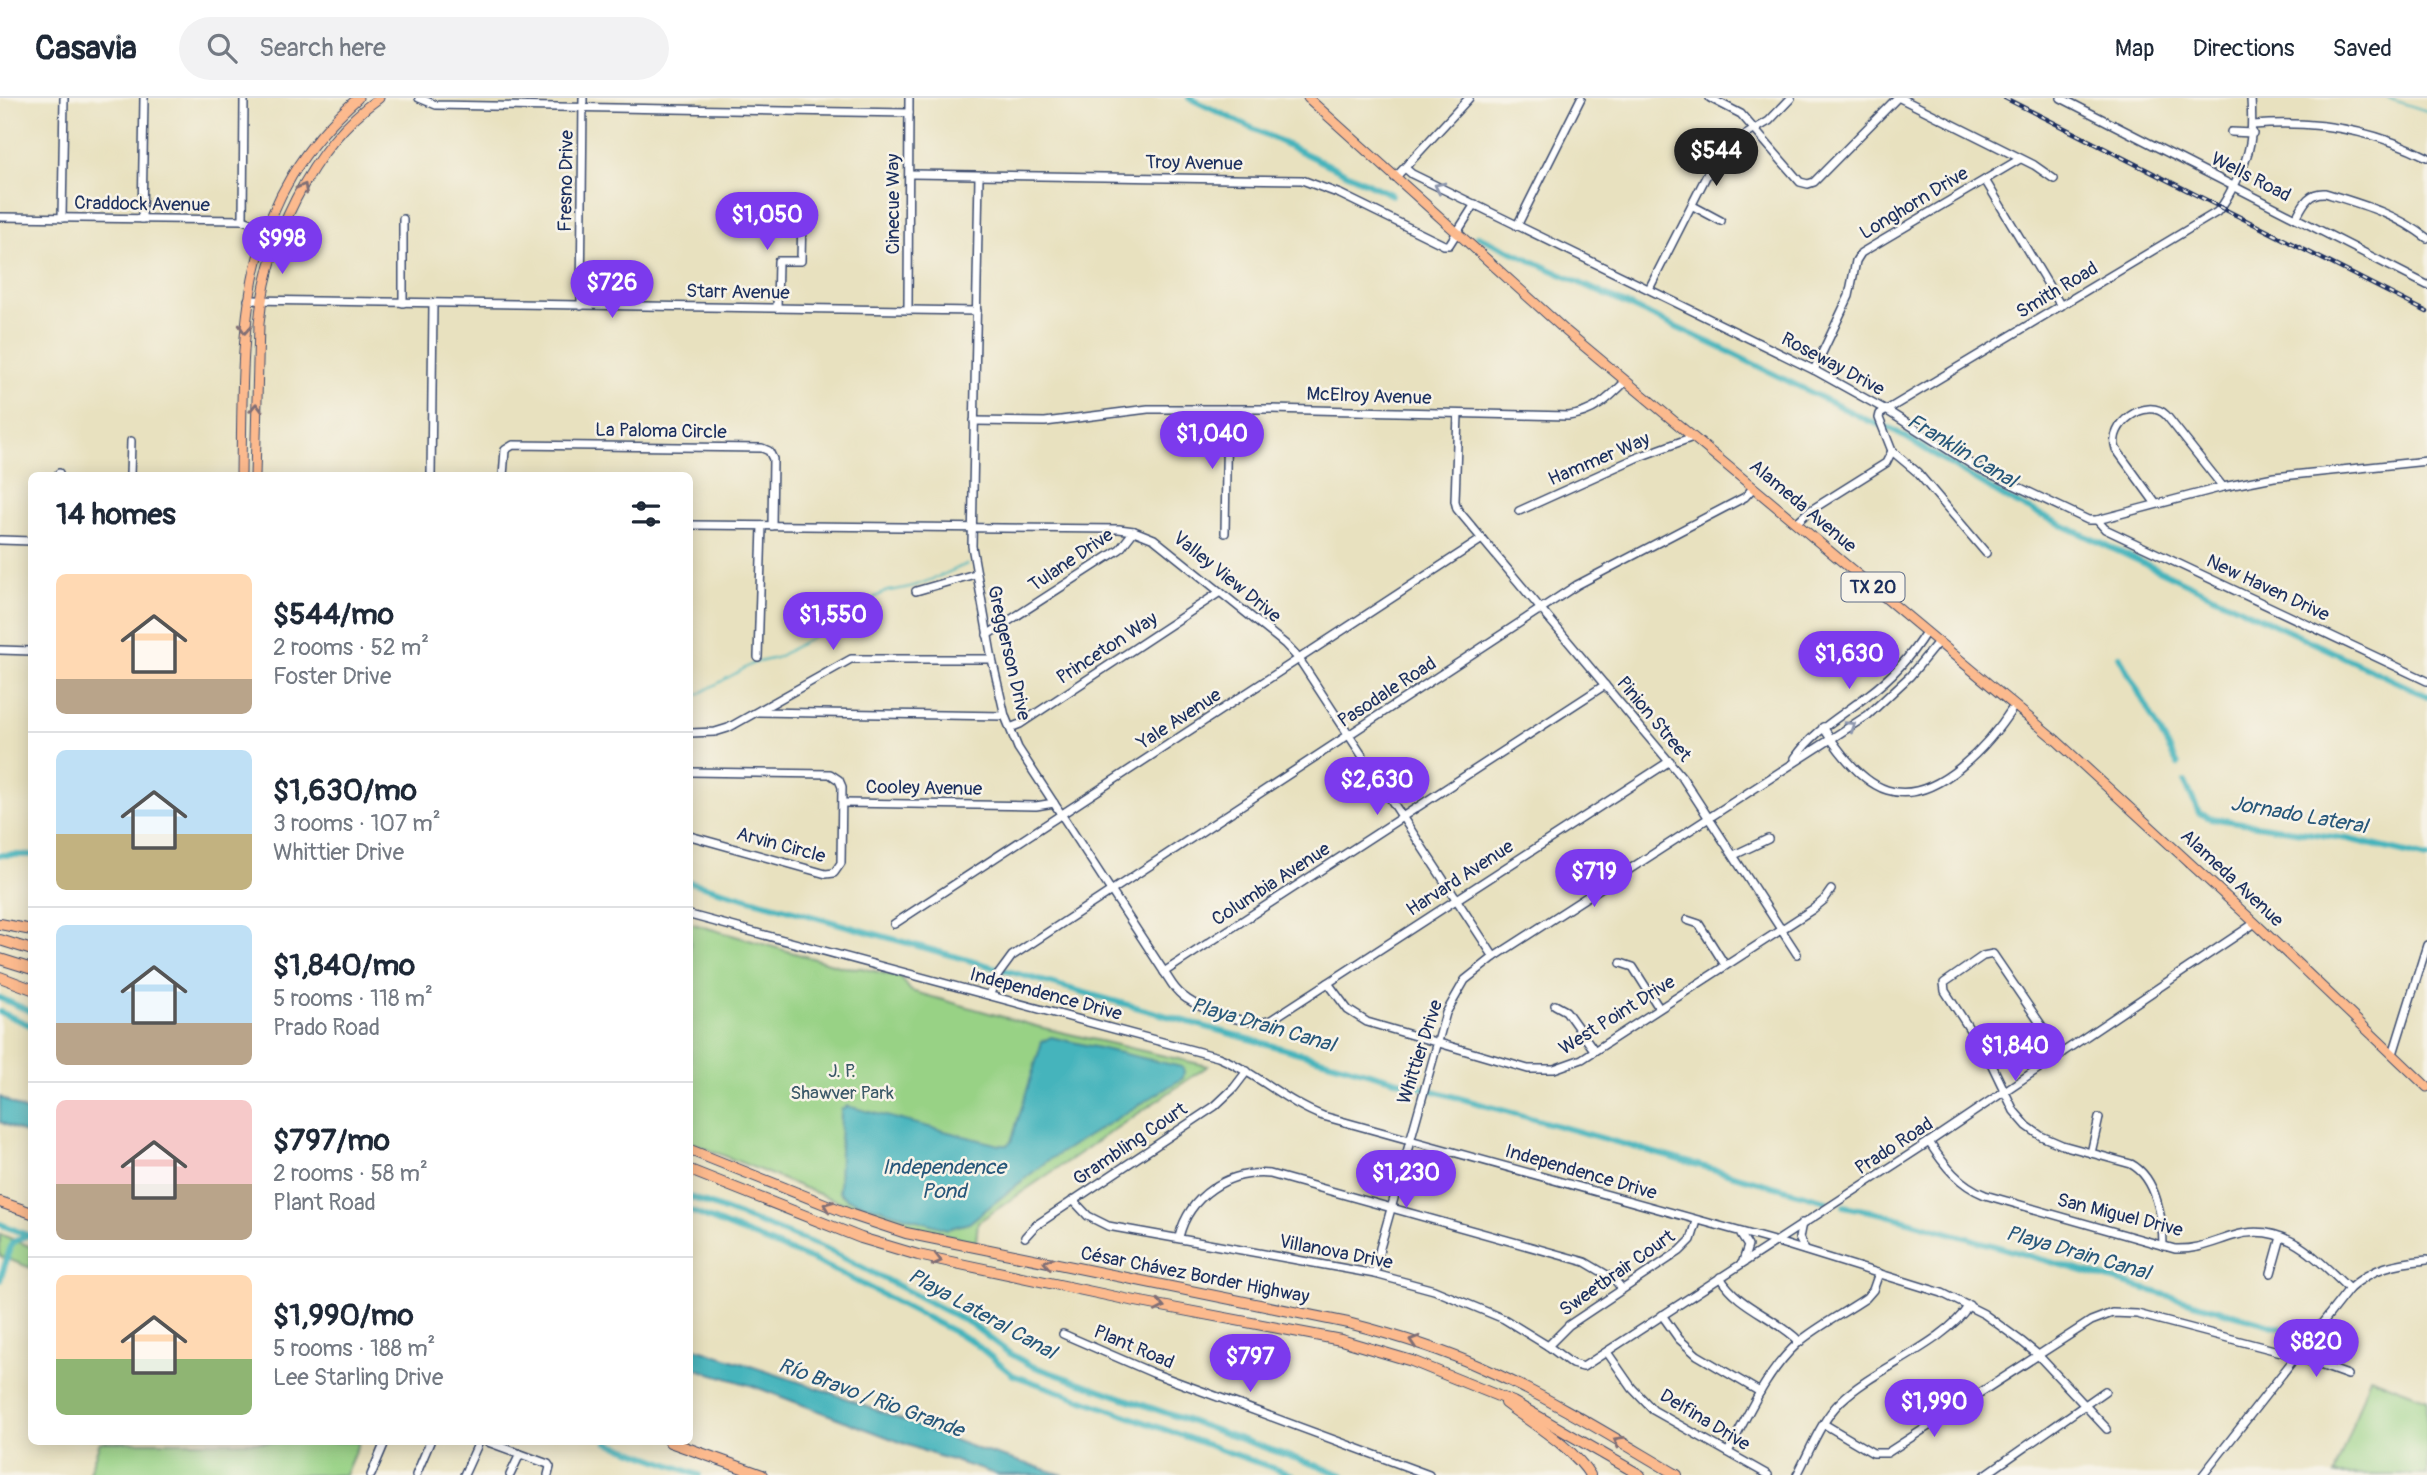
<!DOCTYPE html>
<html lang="en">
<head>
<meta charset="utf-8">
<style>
  body { margin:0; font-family:Pangolin,sans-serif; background:#f2f2f3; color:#1f2937; height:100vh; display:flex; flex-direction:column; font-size:26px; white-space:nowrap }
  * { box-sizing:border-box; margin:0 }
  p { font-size:23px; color:#747a83 }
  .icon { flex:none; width:38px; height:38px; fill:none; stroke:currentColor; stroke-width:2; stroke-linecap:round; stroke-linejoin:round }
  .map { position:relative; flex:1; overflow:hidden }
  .sheet { position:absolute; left:28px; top:374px; width:665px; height:973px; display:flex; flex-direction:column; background:#fff; border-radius:10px; box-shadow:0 4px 18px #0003 }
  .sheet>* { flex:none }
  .price { position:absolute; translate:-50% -60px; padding:0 16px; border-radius:24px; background:#7c3aed; color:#fff; font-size:23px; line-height:46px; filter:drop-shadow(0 2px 4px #0008) }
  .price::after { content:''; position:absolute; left:50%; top:42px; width:21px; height:16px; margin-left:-10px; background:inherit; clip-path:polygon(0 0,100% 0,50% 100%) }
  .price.on { background:#222; color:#fff }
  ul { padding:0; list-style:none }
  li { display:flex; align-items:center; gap:21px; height:175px; padding:0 28px }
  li+li { border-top:2px solid #e0e1e3 }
  li span { display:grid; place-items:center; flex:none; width:196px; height:140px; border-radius:10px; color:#555 }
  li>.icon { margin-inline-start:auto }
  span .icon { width:84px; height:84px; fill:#fffc; stroke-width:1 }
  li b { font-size:30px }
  h2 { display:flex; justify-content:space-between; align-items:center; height:84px; padding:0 28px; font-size:30px }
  header { display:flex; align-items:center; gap:42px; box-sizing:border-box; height:98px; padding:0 35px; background:#fff; border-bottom:2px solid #e0e1e3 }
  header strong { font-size:33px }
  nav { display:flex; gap:38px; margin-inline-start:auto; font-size:24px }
  .search { width:490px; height:63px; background:#f2f2f3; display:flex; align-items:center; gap:18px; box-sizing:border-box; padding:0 24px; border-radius:38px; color:#747a83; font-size:26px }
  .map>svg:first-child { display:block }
</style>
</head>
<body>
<header>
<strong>Casavia</strong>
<div class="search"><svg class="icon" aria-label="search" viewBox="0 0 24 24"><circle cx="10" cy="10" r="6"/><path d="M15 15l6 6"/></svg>Search here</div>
<nav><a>Map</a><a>Directions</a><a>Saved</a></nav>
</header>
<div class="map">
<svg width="2427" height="1377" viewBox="0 0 2427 1377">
  <rect width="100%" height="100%" fill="#f7f3e8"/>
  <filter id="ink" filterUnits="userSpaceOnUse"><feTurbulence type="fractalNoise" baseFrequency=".0143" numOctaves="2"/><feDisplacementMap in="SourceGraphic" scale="14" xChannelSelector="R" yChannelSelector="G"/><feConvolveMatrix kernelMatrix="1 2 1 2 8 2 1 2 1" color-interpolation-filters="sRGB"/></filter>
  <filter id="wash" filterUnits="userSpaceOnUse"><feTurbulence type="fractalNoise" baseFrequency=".00686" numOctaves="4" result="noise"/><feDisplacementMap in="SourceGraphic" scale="28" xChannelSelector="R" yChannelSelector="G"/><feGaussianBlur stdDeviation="1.57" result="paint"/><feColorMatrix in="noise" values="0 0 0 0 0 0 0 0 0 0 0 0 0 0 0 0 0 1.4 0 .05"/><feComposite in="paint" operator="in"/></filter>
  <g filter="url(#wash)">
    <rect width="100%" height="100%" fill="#e8e1bf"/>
    <g fill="#98d285" stroke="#5a8072" stroke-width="2">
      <polygon points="690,825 843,869 861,870 900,879 911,893 1039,929 1208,968 978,1124 976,1144 908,1127 824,1098 690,1044"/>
      <polygon points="0,1136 31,1149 31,1170 0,1158"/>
      <polygon points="2370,1279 2427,1301 2427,1377 2334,1377"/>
      <polygon points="100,1344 359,1344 345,1377 88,1377"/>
    </g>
    <g fill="#44b4bc" stroke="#30728d" stroke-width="2">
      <polygon points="1051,939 1182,969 1184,973 1183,980 1047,1063 969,1125 947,1131 847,1101 839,1094 841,1012 847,1008 999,1047 1007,1047 1011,1044 1042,944"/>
      <polygon points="0,999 31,1016 31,1038 0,1024"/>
      <polygon points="690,1248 832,1295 980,1352 1064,1377 998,1377 929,1355 753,1288 690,1269"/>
    </g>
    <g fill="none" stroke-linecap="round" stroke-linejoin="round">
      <g stroke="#44b4bc" stroke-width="2">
        <polyline points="2387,0 2427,13"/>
        <path d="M690 601 754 565 776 560 814 538 818 529 887 493C915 491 942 477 967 466"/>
      </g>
      <g stroke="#44b4bc" stroke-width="6">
        <polyline points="1189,0 1392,97"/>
        <polyline points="1478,138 1721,250 1869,323 1892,331 2007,401 2427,598"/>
        <polyline points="2119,558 2178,667"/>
        <polyline points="2185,684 2199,715 2210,720 2348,741 2427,760"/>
        <polyline points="0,757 32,757"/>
        <polyline points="690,784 1826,1103"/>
        <polyline points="0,900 32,914"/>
        <polyline points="0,914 32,928"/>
        <polyline points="690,1099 825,1150 971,1226 1009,1255 1032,1268 1343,1377"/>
        <polyline points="1844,1108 1884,1116 2302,1236"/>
        <polyline points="690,1113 815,1163 846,1178 972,1243 1013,1277 1292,1377"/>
        <polyline points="0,1126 27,1137"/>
        <polyline points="0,1182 12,1145 27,1137 32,1138"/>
        <polyline points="2318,1241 2344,1248"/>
        <polyline points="607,1344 699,1377"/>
      </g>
    </g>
  </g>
  <g filter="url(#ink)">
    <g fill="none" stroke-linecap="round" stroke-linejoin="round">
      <g stroke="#3a4a6d" stroke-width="10">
        <g id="minor">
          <polyline points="419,0 436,7 909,15"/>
          <polyline points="1710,0 1741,16 1800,84 1808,86 1814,84 1897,0"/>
          <polyline points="1900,0 2034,67 2054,81"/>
          <polyline points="2061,0 2427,187"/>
          <path d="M2253 27C2314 22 2372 31 2427 59"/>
          <polyline points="2231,34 2253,35"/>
          <polyline points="1405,70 1412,76 1814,272 1886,312 1974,368 2088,422 2097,422 2223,389 2274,379 2427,363"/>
          <polyline points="910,76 1302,82 1340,96 1444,147 1449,147 1475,106"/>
          <path d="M979 78 972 448 992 561 1005 618 1018 650 1172 886C1176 892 1181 897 1187 901 1204 913 1253 930 1271 922L1670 663"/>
          <polyline points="1395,80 1469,0"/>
          <polyline points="1985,82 2061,208"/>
          <polyline points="1693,108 1721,123"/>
          <polyline points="0,119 243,122 280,135"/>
          <polyline points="62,120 64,0"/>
          <path d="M2296 120C2303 107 2308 94 2325 95 2364 107 2394 115 2427 140"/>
          <polyline points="142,121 144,0"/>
          <polyline points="243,122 244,0"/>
          <polyline points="1517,128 1581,0"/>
          <polyline points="1649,191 1717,57 1727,48 1769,23 1791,0"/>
          <polyline points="248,202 977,213"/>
          <polyline points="403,205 403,121"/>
          <polyline points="581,208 583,0"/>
          <polyline points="777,210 778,163 801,163 802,115"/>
          <polyline points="908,212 909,0"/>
          <polyline points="1814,272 1849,198 1856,163 1861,155 2020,61"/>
          <polyline points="1458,316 1455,403 1457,411 1682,679 1797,856"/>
          <path d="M974 323 1045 324 1148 311H1270L1568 318C1594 315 1608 301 1626 283"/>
          <polyline points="59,378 59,375"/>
          <polyline points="130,378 131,343"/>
          <polyline points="431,378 433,206"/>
          <polyline points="503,378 505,352 513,347 762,350 769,353 773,361 772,428"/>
          <path d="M2156 406 2116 351C2107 327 2146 298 2166 317L2223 389"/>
          <polyline points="1519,413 1636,360 1693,339"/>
          <polyline points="2097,422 2105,431 2427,583"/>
          <polyline points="1796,425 1808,414 1886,365 1892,353"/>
          <polyline points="690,427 1119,431 1134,433 1154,441 1285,546 1299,561 1494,859"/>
          <polyline points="1225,435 1227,311"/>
          <polyline points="0,442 32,443"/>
          <path d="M1986 455 1917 374 1892 353 1879 320 1880 316 2217 114C2225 106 2229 95 2235 86 2252 54 2253 36 2251 0"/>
          <polyline points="916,493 975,476"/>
          <polyline points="987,537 1120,451 1134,433"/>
          <polyline points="0,552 32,553"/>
          <polyline points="758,559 762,428"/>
          <polyline points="758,614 1005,618"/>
          <path d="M1823 629C1837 651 1861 684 1887 692 1936 708 1991 644 2014 608"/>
          <polyline points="1010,630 1020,626 1220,494"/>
          <polyline points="690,635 715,634 728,630 851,561 992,561"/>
          <path d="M1795 660C1814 632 1842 618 1868 597 1891 580 1911 558 1926 534"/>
          <polyline points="690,674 830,676 839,682 842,689 841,765 834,775 826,776 690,738"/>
          <polyline points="843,705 1036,708 1054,705"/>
          <polyline points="1734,757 1768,741"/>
          <path d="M690 817 1218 959C1256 974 1285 1004 1323 1018L1774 1143 1942 1195 1984 1216 2021 1243 2037 1256 2107 1331"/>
          <polyline points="1687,822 1699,826 1725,867"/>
          <polyline points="894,826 1482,441"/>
          <polyline points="1621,865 1633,869 1659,910"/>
          <polyline points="1164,874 1605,587"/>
          <polyline points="1328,885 1348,912 1367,924 1528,971 1554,971 1582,961 1813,811 1824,802 1831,792"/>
          <polyline points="990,896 998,877 1012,858 1577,487 1745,399 1753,390"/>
          <polyline points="1555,907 1566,913 1594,952"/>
          <path d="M2061 956 1993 856 1983 858 1944 885 1945 893 1990 963 2014 1013 2027 1028 2041 1038 2062 1047 2131 1066C2157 1080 2163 1122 2163 1148"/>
          <polyline points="2393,956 2427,847"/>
          <path d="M1929 1044C1944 1067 1959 1087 1985 1097L2175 1151C2197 1152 2213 1144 2233 1138 2284 1122 2316 1160 2349 1191"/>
          <polyline points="2091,1055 2099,1020"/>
          <polyline points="1073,1102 1088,1118 1108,1128 1375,1176 1434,1192 1504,1221 1548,1248 1572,1266 1583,1269 1929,1044 2255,825"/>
          <polyline points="1802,1125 1799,1140 1805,1152"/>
          <polyline points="1741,1137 1748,1148 1743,1163"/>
          <polyline points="1025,1139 1035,1128 1215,1008 1234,990 1247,973"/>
          <path d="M1179 1139C1189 1098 1228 1072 1270 1076L1585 1164 1614 1181 1622 1191"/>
          <polyline points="2271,1175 2281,1139"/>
          <polyline points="1375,1176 1380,1150 1446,915 1465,882 1494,859 1868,617 1910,578 1938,544"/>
          <path d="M1720 1179C1737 1209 1776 1219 1800 1244"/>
          <polyline points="1662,1217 1679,1241 1697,1257 1760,1294"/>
          <polyline points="1063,1236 1153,1275 1429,1377"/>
          <polyline points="1548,1248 1569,1227 1680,1153 1691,1142 1697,1123"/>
          <polyline points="1607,1254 1632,1290 1653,1312 1768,1377"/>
          <polyline points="1824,1326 1873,1355 1887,1355 2091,1223 2112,1215 2137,1216 2289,1256 2348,1277"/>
          <polyline points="488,1344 548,1366 550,1369 548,1377"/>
          <path d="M1728 1354C1748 1317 1766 1274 1798 1245 1818 1228 1844 1215 1866 1200L1873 1192 1879 1175"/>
          <polyline points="371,1377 385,1344"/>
          <polyline points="416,1377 430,1344"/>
          <polyline points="464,1377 479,1344"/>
          <polyline points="510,1377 520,1356"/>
          <path d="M1797 1377C1810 1353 1821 1322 1841 1303 1875 1270 1945 1246 1969 1207"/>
          <polyline points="1985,1377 2105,1293"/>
          <path d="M2203 1377 2349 1191C2373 1169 2396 1165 2427 1162"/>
        </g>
      </g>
      <g stroke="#3a4a6d" stroke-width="11">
        <g id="major">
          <polyline points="1308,0 1566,233 2057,643 2255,825 2427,989"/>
          <path d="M241 378C243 230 236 107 358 0"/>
          <path d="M255 378 259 226C266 145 311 48 379 0"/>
        </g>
      </g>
      <g stroke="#3a4a6d" stroke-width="12">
        <g id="highway">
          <polyline points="0,826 32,832"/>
          <polyline points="0,842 32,852"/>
          <polyline points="0,861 32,871"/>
          <polyline points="0,879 32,891"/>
          <path d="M690 1052 852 1117 906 1135 1348 1225C1395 1237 1441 1251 1485 1271 1552 1301 1614 1340 1677 1377"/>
          <polyline points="690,1072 861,1140 918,1157 1125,1201 1341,1242 1412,1263 1513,1304 1640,1377"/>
          <polyline points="0,1104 32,1115"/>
          <path d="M1505 1305C1530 1324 1574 1350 1590 1377"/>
          <polyline points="670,1344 762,1377"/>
        </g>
      </g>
      <use href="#minor" stroke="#fff" stroke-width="7"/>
      <use href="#major" stroke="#fcba8e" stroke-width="9"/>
      <use href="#highway" stroke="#fcba8e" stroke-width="10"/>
      <g stroke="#1b2f5e" stroke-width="4.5">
        <polyline id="rail" points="2005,0 2427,214"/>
      </g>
      <use href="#rail" stroke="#f7f3e8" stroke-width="2" stroke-dasharray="5" stroke-linecap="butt"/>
    </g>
    <defs><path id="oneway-chevron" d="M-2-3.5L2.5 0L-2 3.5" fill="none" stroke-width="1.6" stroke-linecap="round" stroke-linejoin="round" transform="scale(1.75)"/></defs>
    <g stroke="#8d97ae">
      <use href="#oneway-chevron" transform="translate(1439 89) rotate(-154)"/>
      <use href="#oneway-chevron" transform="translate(1851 628) rotate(-33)"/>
    </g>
    <g stroke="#806e74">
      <use href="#oneway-chevron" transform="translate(303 90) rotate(-61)"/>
      <use href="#oneway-chevron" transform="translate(245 231) rotate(94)"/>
      <use href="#oneway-chevron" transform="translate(256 310) rotate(-89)"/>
      <use href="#oneway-chevron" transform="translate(828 1108) rotate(-158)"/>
      <use href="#oneway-chevron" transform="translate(937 1162) rotate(14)"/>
      <use href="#oneway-chevron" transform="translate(1048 1165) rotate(-169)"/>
      <use href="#oneway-chevron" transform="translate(1160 1208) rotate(11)"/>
      <use href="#oneway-chevron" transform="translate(1414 1243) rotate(-162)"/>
      <use href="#oneway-chevron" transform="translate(1618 1343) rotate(-150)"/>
    </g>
  </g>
  <g text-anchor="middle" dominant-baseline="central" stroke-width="5" stroke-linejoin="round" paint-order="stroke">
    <rect fill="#f7f3e8" stroke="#5d6a87" stroke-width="2" x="1841.5" y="474.5" width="63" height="29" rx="5"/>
    <g font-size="18" font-weight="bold" fill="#1b2f5e">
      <text x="1873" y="489">TX 20</text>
    </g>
    <g font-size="19" fill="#1b2f5e" stroke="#f7f3e8">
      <text transform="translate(1194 65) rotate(1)">Troy Avenue</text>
      <text transform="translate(2251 79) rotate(27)">Wells Road</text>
      <text transform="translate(566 83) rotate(-89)">Fresno Drive</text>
      <text transform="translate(1914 105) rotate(-31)">Longhorn Drive</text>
      <text transform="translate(142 106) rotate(1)">Craddock Avenue</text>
      <text transform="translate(893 106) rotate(-90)">Cinecue Way</text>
      <text transform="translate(2057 192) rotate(-31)">Smith Road</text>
      <text transform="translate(738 194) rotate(1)">Starr Avenue</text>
      <text transform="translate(1833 266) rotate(28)">Roseway Drive</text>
      <text transform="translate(1369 298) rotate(2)">McElroy Avenue</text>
      <text transform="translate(661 333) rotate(1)">La Paloma Circle</text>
      <text transform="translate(1599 361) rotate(-23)">Hammer Way</text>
      <text transform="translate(1803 408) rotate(40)">Alameda Avenue</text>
      <text transform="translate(1071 462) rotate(-34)">Tulane Drive</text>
      <text transform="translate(1227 479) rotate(39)">Valley View Drive</text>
      <text transform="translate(2268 490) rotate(25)">New Haven Drive</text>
      <text transform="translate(1107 550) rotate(-33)">Princeton Way</text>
      <text transform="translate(1009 555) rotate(77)">Greggerson Drive</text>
      <text transform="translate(1387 594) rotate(-33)">Pasodale Road</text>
      <text transform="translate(1179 621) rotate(-33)">Yale Avenue</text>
      <text transform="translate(1654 621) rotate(50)">Pinion Street</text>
      <text transform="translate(924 690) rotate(1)">Cooley Avenue</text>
      <text transform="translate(781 747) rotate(15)">Arvin Circle</text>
      <text transform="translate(1460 780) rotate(-33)">Harvard Avenue</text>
      <text transform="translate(2232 780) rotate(43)">Alameda Avenue</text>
      <text transform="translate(1271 786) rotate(-33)">Columbia Avenue</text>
      <text transform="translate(1046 896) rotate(15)">Independence Drive</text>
      <text transform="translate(1617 917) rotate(-32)">West Point Drive</text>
      <text transform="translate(1420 954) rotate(-72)">Whittier Drive</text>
      <text transform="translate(1130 1046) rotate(-34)">Grambling Court</text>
      <text transform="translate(1894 1048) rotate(-33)">Prado Road</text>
      <text transform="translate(1581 1074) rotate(16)">Independence Drive</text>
      <text transform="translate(2120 1117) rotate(14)">San Miguel Drive</text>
      <text transform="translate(1336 1154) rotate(11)">Villanova Drive</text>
      <text transform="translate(1617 1175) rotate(-35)">Sweetbrair Court</text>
      <text transform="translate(1195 1177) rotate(11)">César Chávez Border Highway</text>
      <text transform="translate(1134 1249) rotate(23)">Plant Road</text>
      <text transform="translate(1705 1322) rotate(31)">Delfina Drive</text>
    </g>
    <g font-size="19" fill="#3a5868" stroke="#f7f3e8">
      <text x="842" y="973">J. P.<tspan x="842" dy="22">Shawver Park</tspan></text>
    </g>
    <g font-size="21" font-style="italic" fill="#27577a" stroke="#f7f3e8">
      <text transform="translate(1962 353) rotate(31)">Franklin Canal</text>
      <text transform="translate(2299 717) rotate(10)">Jornado Lateral</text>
      <text transform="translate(1263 927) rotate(16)">Playa Drain Canal</text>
      <text x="944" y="1069">Independence<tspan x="944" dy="24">Pond</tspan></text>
      <text transform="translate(2078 1155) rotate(16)">Playa Drain Canal</text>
      <text transform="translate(982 1216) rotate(29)">Playa Lateral Canal</text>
      <text transform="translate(871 1300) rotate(20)">Río Bravo / Rio Grande</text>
    </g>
  </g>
</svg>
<b class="price on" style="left:1716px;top:90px">$544</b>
<b class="price" style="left:767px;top:154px">$1,050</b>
<b class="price" style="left:282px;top:178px">$998</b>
<b class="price" style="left:612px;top:222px">$726</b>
<b class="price" style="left:1212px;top:373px">$1,040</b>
<b class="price" style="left:833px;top:554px">$1,550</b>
<b class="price" style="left:1849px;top:593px">$1,630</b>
<b class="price" style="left:1377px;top:719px">$2,630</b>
<b class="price" style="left:1594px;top:811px">$719</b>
<b class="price" style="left:2015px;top:985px">$1,840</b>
<b class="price" style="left:1406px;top:1112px">$1,230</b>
<b class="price" style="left:2316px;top:1281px">$820</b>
<b class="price" style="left:1250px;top:1296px">$797</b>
<b class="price" style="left:1934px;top:1341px">$1,990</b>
<section class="sheet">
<h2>14 homes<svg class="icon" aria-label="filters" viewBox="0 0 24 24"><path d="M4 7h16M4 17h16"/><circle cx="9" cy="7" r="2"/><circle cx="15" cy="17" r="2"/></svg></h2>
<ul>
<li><span style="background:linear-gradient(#ffd9b3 75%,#b9a48a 0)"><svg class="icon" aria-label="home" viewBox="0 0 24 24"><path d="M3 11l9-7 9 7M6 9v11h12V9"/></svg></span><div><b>$544/mo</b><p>2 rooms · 52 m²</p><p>Foster Drive</p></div></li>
<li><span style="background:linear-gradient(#bfe0f5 60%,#c2b280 0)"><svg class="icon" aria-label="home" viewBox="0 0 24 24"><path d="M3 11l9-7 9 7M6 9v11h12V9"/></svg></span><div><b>$1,630/mo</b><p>3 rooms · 107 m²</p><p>Whittier Drive</p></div></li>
<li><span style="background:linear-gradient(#bfe0f5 70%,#b9a48a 0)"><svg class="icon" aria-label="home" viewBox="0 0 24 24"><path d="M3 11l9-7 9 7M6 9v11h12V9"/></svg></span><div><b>$1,840/mo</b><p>5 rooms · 118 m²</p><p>Prado Road</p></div></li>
<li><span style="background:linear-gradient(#f6c9c9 60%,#b9a48a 0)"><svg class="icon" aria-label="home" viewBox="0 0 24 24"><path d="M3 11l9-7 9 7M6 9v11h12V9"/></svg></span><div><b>$797/mo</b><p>2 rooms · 58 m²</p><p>Plant Road</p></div></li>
<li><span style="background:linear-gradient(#ffd9b3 60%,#8fb573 0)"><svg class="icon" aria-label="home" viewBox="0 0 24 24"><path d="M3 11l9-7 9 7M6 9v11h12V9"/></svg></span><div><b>$1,990/mo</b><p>5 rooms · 188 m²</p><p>Lee Starling Drive</p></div></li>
</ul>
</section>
</div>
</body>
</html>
